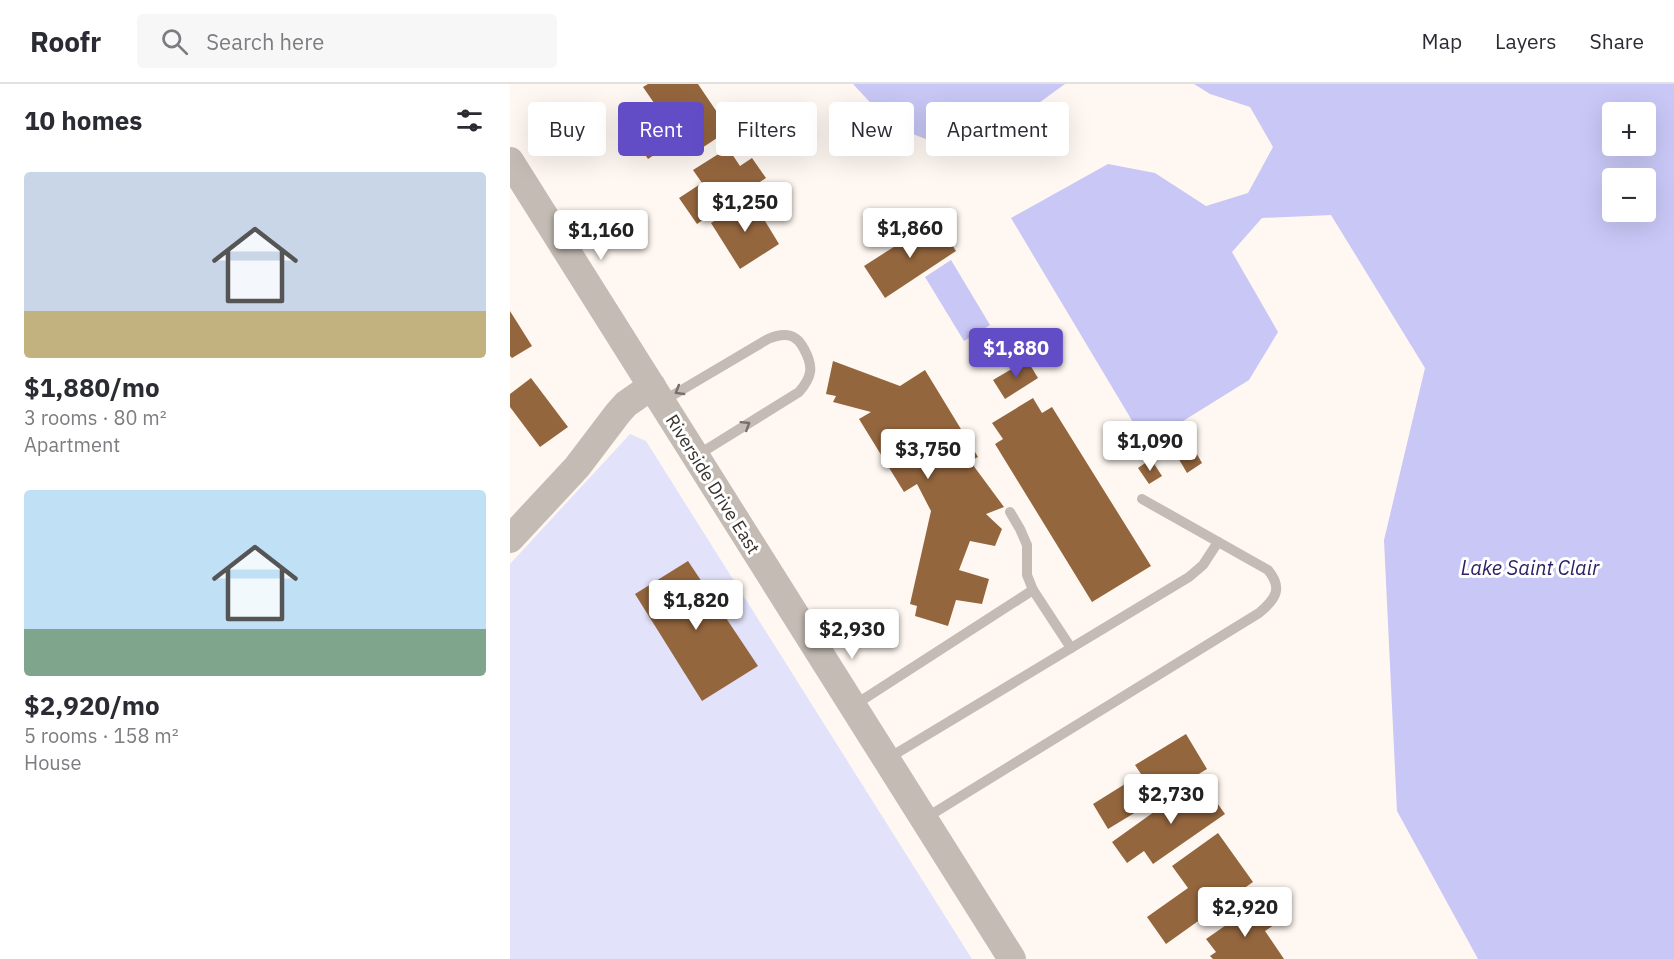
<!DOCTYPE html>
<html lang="en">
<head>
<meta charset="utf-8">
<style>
  body { margin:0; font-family:"IBM Plex Sans",sans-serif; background:#f7f7f7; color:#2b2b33; height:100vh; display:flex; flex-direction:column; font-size:22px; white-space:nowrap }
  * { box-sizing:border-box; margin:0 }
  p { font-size:20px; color:#7c7c81 }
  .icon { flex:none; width:33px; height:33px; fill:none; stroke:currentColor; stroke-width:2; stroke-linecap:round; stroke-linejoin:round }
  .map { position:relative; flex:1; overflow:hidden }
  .panel { display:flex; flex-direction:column; background:#fff; width:510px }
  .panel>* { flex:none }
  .hud { position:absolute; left:18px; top:18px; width:570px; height:54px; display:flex; gap:12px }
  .fabs { position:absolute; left:1092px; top:18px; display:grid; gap:12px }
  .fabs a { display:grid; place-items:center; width:54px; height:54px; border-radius:6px; background:#fff; box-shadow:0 6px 24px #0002; font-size:30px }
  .price { position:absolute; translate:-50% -51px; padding:0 14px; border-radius:6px; background:#fff; color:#222; font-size:20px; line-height:39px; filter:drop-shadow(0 2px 3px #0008) }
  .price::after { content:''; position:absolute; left:50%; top:36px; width:18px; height:14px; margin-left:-9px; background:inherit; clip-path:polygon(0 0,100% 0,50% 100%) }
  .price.current { background:#624dc6; color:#fff }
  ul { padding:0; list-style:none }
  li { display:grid; align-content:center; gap:12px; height:318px; padding:0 24px }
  li span { display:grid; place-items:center; height:186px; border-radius:6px; color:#555 }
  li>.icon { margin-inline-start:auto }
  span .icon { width:108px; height:108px; fill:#fffc; stroke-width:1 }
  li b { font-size:26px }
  h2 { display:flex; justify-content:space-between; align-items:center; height:72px; padding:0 24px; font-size:26px }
  .tag { padding:0 21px; border-radius:6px; background:#fff; box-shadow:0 6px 24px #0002; font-size:21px; line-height:54px }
  .tag.current { background:#624dc6; color:#fff }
  header { display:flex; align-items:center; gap:36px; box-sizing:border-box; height:84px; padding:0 30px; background:#fff; border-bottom:2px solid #e1e1e2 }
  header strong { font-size:28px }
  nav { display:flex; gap:33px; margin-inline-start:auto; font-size:21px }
  .search { width:420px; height:54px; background:#f7f7f7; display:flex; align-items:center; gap:15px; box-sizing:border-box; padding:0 21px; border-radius:6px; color:#7c7c81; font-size:22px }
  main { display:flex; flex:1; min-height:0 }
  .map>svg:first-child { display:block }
</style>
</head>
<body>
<header>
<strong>Roofr</strong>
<div class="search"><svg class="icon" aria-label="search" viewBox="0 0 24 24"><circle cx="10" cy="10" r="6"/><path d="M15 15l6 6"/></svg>Search here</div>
<nav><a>Map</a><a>Layers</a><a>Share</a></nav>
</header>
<main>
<section class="panel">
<h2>10 homes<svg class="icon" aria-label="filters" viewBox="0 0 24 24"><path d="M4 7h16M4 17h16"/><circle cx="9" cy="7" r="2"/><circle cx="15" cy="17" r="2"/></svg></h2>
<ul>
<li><span style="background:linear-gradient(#c9d6e8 75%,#c2b280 0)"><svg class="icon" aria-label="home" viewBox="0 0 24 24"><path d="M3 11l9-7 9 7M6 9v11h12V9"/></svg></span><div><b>$1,880/mo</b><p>3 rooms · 80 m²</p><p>Apartment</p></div></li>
<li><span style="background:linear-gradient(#bfe0f5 75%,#7fa58c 0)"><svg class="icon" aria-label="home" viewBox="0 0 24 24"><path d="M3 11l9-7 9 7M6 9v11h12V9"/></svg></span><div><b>$2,920/mo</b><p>5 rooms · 158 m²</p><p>House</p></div></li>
</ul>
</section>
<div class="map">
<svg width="1164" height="875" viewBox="0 0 1164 875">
  <rect width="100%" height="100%" fill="#fff8f2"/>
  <polygon fill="#e2e2fa" points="120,350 136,357 462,875 0,875 0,480"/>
  <g fill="#c8c7f6" fill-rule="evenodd">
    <polygon points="343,0 555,0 457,71 382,42"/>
    <path d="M684 0H1164V875H968L887 727 874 456 915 284 821 131 752 134 722 168 768 248 739 296 636 360 501 134 598 80 645 89 696 122 738 109 763 63 740 23 700 10ZM1136 28V62H1102V28ZM1136 94V128H1102V94Z"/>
    <polygon points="441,176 480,241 454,257 415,193"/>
  </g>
  <g fill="#94663e">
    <polygon points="138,0 188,0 219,46 180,72 168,55 138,75 123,52 153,32 133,3"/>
    <polygon points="218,64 230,82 242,74 256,94 187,140 169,114 192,99 183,86"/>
    <polygon points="241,114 269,160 230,185 201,139"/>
    <polygon points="426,136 446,167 375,214 354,182"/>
    <polygon points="0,227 22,262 2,274 0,272"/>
    <polygon points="517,276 528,294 495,315 483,296"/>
    <polygon points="323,277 390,302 415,286 468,373 460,377 494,423 476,430 492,445 485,462 460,457 449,486 479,495 472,520 446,516 438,542 405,532 407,522 400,520 421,427 407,400 394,408 349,335 361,328 323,318 326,312 316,310"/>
    <polygon points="21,294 58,343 30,363 0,323 0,310"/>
    <polygon points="523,314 532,329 542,323 641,482 582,518 485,360 493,355 482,339"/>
    <polygon points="683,363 692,379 677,389 667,372"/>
    <polygon points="641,375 652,392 639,400 628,384"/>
    <polygon points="178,477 248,582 192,617 125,510"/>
    <polygon points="676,650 697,685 598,745 583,720 631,690 625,681"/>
    <polygon points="690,695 715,730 643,780 634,767 617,779 602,758"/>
    <polygon points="708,749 743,798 656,860 637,833 678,804 662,782"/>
    <polygon points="748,819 764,841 755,847 774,875 703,875 700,872 706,868 696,855"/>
  </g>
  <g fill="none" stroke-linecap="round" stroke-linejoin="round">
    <g stroke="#c3bbb4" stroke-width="10">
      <path d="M153 317 258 255C274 248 286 249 294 265 304 283 302 293 289 308L186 372"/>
      <polyline points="500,428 510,445 517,461 517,491 523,506"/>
      <polyline points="343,622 523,506 561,564"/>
      <polyline points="377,675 679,493 693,481 708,458"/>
      <path d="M414 735 749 529C766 515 773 504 758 486L632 415"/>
    </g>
    <g stroke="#c3bbb4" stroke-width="28">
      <polyline points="0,77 502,875"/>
      <polyline points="0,455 67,383 108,329 116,320 142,302"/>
    </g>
  </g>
  <defs><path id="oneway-chevron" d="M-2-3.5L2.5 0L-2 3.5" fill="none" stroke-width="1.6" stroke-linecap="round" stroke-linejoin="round" transform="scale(1.5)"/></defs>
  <g stroke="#776f69">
    <use href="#oneway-chevron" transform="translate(169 307) rotate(149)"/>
    <use href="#oneway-chevron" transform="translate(236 341) rotate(-32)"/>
  </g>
  <g text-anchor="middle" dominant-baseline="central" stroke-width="6" stroke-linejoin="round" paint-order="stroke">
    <g font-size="18" fill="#38312c" stroke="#fff">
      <text transform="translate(203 400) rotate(58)">Riverside Drive East</text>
    </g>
    <g font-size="20" font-style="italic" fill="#2d2163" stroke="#fff">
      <text x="1020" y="483">Lake Saint Clair</text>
    </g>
  </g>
</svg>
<div class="fabs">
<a>+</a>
<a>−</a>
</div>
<b class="price" style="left:235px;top:149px">$1,250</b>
<b class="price" style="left:400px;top:175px">$1,860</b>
<b class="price" style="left:91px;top:177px">$1,160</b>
<b class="price current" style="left:506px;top:295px">$1,880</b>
<b class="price" style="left:640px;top:388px">$1,090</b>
<b class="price" style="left:418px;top:396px">$3,750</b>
<b class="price" style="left:186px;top:547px">$1,820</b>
<b class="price" style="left:342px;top:576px">$2,930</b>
<b class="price" style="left:661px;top:741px">$2,730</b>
<b class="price" style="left:735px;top:854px">$2,920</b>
<div class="hud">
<a class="tag">Buy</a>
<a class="tag current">Rent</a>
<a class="tag">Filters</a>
<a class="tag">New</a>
<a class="tag">Apartment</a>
</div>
</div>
</main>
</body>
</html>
